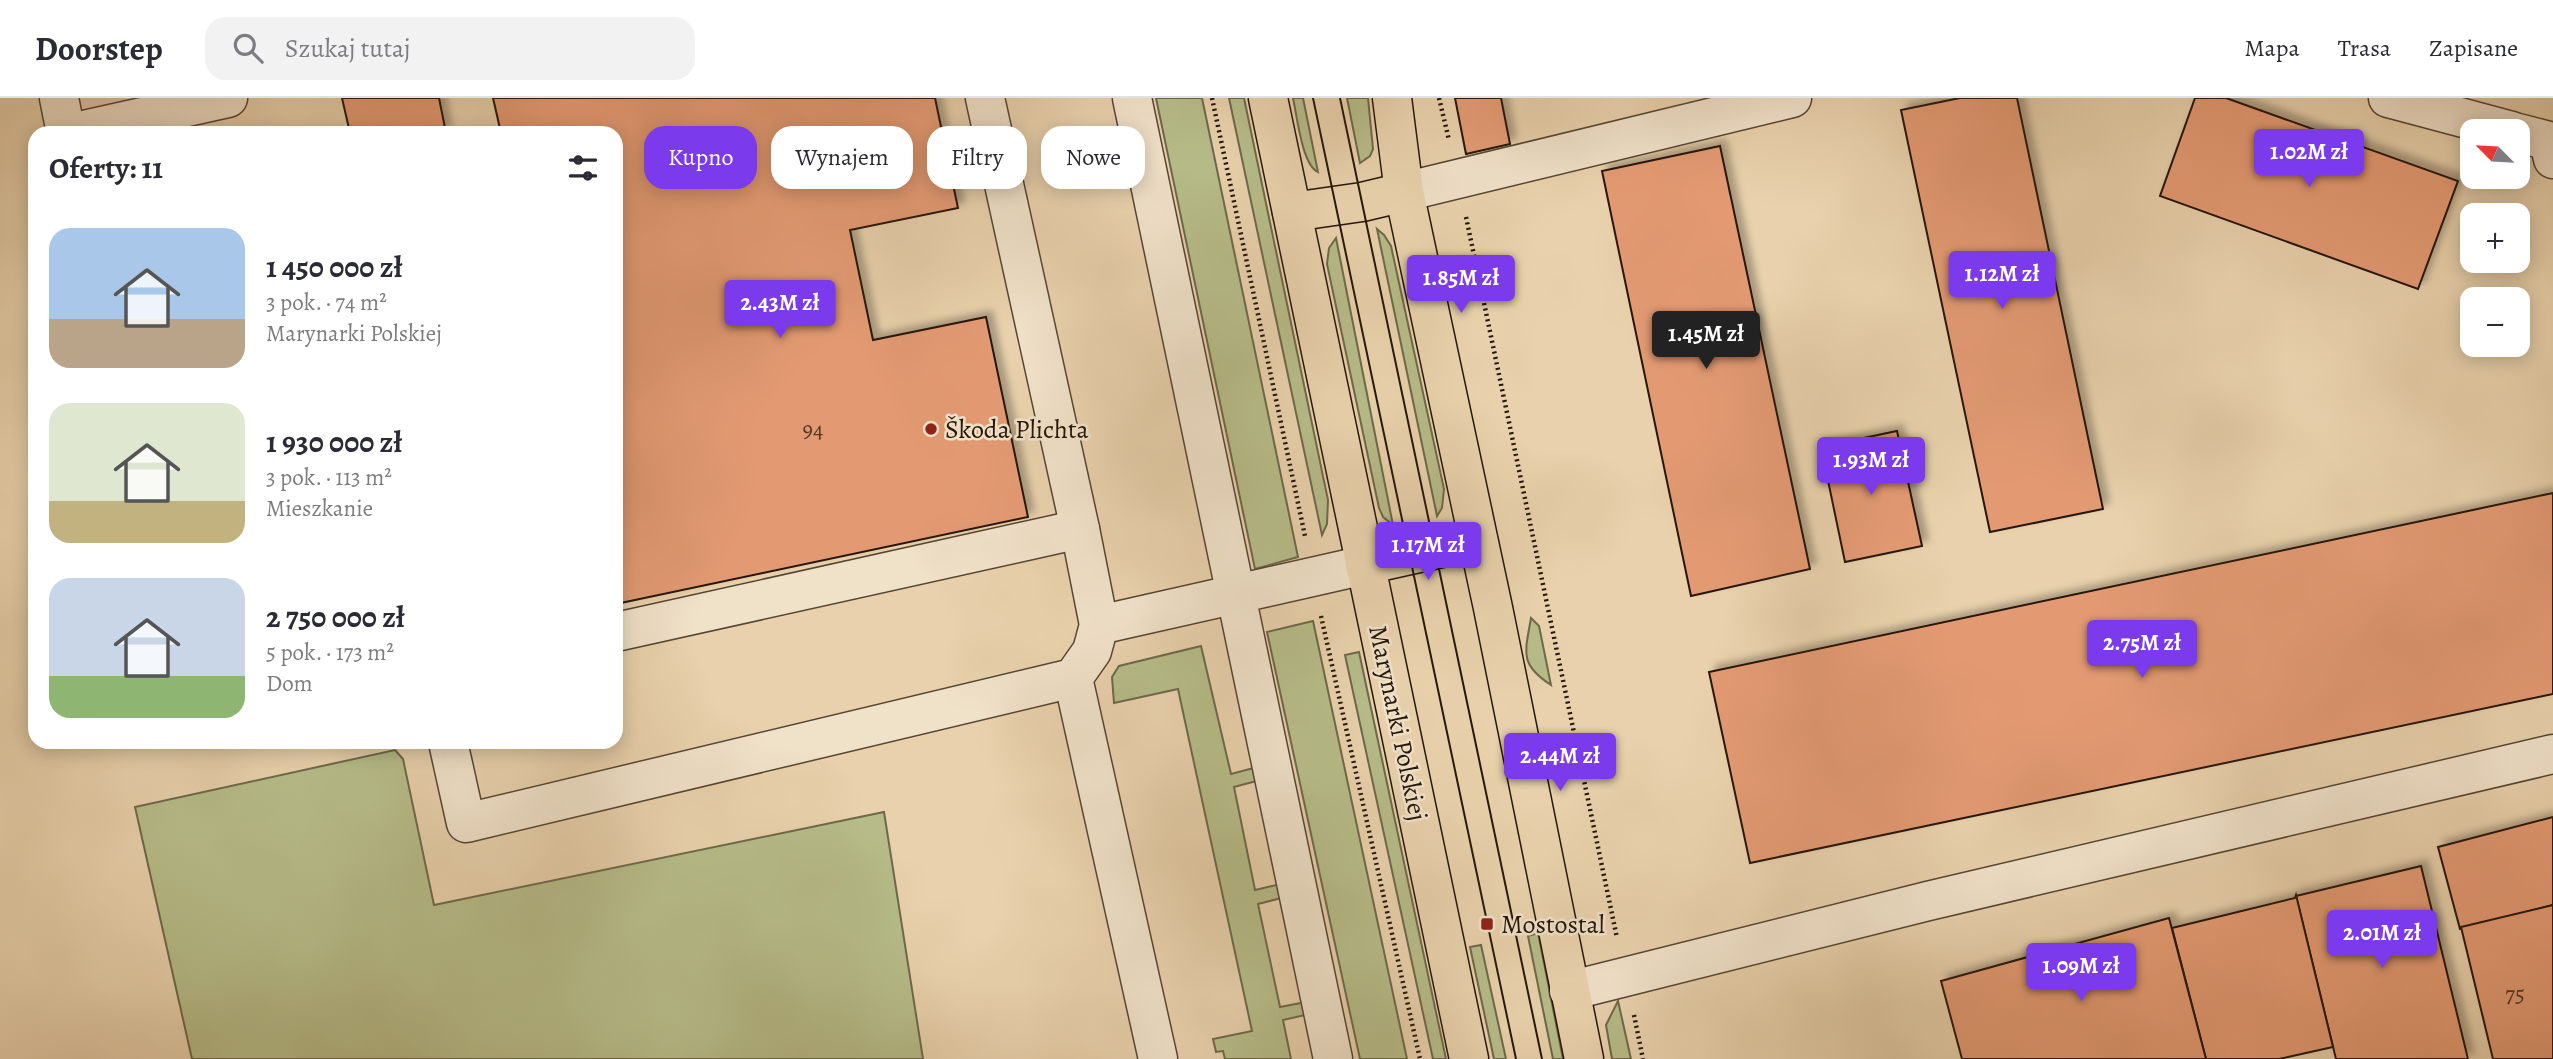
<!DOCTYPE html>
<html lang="pl">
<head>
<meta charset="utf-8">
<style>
  body { margin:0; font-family:Alegreya,serif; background:#f2f2f3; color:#2b2b33; height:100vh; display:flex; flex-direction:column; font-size:26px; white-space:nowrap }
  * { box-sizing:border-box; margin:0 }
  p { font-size:23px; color:#7c7c81 }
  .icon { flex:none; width:38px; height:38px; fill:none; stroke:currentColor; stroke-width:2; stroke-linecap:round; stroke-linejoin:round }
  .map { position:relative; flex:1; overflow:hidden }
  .side { position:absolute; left:28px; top:28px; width:595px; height:623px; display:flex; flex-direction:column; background:#fff; border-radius:21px; box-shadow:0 4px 18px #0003 }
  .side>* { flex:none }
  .hud { position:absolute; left:644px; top:28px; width:665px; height:63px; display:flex; gap:14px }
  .needle { width:46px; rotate:294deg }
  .buttons { position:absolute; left:2460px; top:21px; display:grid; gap:14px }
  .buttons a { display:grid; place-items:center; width:70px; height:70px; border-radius:14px; background:#fff; box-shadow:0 4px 18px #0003; font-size:35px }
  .price { position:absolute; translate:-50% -60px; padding:0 16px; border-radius:7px; background:#7c3aed; color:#fff; font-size:23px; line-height:46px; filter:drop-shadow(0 2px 4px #0008) }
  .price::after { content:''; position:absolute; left:50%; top:42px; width:21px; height:16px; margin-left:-10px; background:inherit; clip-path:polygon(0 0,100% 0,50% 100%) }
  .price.current { background:#222; color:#fff }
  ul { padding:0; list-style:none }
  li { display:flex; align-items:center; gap:21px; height:175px; padding:0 21px }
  li span { display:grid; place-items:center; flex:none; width:196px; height:140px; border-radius:21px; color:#555 }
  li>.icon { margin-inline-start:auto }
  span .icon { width:84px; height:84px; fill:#fffc; stroke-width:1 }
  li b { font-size:30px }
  h2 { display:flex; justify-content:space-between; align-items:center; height:84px; padding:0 21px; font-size:30px }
  .chip { padding:0 24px; border-radius:21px; background:#fff; box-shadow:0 4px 18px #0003; font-size:24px; line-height:63px }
  .chip.current { background:#7c3aed; color:#fff }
  header { display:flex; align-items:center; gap:42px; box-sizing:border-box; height:98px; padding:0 35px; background:#fff; border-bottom:2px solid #e1e1e2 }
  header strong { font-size:33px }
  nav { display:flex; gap:38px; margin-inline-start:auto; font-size:24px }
  .search { width:490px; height:63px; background:#f2f2f3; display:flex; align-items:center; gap:18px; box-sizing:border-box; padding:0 24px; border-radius:21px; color:#7c7c81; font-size:26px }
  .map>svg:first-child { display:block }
</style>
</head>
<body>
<header>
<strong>Doorstep</strong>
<div class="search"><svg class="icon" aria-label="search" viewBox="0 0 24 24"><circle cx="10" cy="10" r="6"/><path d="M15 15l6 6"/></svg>Szukaj tutaj</div>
<nav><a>Mapa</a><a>Trasa</a><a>Zapisane</a></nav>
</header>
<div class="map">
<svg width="2553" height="961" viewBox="0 0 2553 961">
  <defs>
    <filter id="shadow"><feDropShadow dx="6" dy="-6" stdDeviation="3.5" flood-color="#0004"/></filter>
  </defs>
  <rect width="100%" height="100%" fill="#e8d1ac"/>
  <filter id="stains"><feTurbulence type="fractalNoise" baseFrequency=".00286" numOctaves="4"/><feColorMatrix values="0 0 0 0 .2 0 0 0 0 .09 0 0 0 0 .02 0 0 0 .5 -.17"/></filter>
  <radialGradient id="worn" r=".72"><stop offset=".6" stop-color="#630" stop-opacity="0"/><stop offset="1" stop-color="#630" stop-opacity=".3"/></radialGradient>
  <g fill="#b6bc89" stroke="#6e6949" stroke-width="2">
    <polygon points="1156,0 1202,0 1298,459 1255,471"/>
    <polygon points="1229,0 1244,0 1328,402 1327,426 1322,437"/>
    <path d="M1293 0H1303L1318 74C1302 67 1297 18 1293 0Z"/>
    <polygon points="1347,0 1368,0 1373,51 1370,58 1360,65"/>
    <polygon points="1377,131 1384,137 1391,148 1444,391 1442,410 1437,418"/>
    <polygon points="1336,140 1393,427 1383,419 1379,410 1327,166 1329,150"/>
    <path d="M1531 520 1539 528 1551 587C1519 566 1525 555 1531 520Z"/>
    <polygon points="1313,523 1407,961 1360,961 1267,534"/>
    <polygon points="1201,548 1231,676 1261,668 1264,681 1234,689 1255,792 1285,785 1289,798 1258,806 1280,909 1311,903 1314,915 1283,922 1291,961 1225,961 1223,953 1216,954 1213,941 1252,933 1178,591 1114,605 1112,579 1119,568"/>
    <polygon points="1359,554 1446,961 1433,961 1345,557"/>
    <polygon points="395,652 403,661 434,807 884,714 923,961 192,961 135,709"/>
    <polygon points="1538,835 1563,961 1553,961 1528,838"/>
    <polygon points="1481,847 1506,961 1494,961 1470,849"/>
    <polygon points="1618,903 1631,961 1612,961 1606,927"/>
  </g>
  <g fill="#e39a73" stroke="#261609" stroke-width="2" filter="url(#shadow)">
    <polygon points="342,0 439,0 446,35 350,35"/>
    <polygon points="493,0 935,0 958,110 850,132 873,242 986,219 1028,419 616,506 616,35 501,35"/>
    <polygon points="1455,0 1501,0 1510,46 1466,56"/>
    <polygon points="1960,0 2017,0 2103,411 1990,434 1901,12"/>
    <polygon points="2195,0 2226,0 2458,83 2418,191 2160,98"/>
    <polygon points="1720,48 1810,471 1691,498 1602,73"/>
    <polygon points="1897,333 1922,448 1845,464 1821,349"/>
    <polygon points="2553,395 2553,596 1750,765 1709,574"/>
    <polygon points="2553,719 2553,807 2460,831 2438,749"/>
    <polygon points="2421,768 2468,961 2336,961 2296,798"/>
    <polygon points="2296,797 2333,949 2279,961 2206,961 2172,830 2295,800"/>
    <polygon points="2553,807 2553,961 2493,961 2461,829"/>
    <polygon points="2169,820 2206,961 1962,961 1941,883"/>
  </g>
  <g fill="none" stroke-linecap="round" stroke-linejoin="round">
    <g stroke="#564532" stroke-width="41">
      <g id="minor">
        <polyline points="59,0 66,35"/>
        <polyline points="1132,0 1333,961"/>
        <polyline points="2388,0 2512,33"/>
        <polyline points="70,35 228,0"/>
        <polyline points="2518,35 2549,43 2553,61"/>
        <polyline points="1404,94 1792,0"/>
        <polyline points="1099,527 1365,467"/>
        <polyline points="616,534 1080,431"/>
        <polyline points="1073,580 1158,961"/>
        <polyline points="448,644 466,725 1073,580 1092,553 1099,527 1080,431 985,0"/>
        <polyline points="1569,893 1928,803 2553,656"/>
      </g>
    </g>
    <g stroke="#261609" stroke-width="41">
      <g id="major">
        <polyline points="1268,0 1469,961"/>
        <polyline points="1392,0 1404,94 1493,510 1584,961"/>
        <polyline points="1292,114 1362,104 1404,94"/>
        <polyline points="1365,467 1478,442"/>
      </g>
    </g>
    <g stroke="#261609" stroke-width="4.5" stroke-dasharray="2 3.5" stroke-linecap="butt">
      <polyline points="1212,0 1305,438"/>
      <polyline points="1439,0 1449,42"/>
      <polyline points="1466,119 1617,840"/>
      <polyline points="1321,518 1420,961"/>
      <polyline points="1634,917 1643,961"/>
    </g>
    <use href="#minor" stroke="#f0e1c9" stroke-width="38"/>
    <use href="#major" stroke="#e8d1ac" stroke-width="38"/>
    <g stroke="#261609" stroke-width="2">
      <polyline points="1313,0 1516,961"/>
      <polyline points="1340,0 1542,961"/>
    </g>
  </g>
  <g fill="#8f2418" stroke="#f0e1c9" stroke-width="2.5">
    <circle cx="931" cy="331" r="7"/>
    <rect x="1480" y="819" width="14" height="14" rx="3.5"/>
  </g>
  <g text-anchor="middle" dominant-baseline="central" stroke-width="5" stroke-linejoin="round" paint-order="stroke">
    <g font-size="23" fill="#553724">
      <text x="813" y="331">94</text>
      <text x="2515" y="896">75</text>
    </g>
    <g font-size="26" fill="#261609" stroke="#f0e1c9" text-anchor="start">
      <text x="945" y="331">Škoda Plichta</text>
      <text x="1501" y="826">Mostostal</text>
    </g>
    <g font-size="26" fill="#261609" stroke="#f0e1c9">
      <text transform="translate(1398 625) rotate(78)">Marynarki Polskiej</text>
    </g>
  </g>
  <rect width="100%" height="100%" filter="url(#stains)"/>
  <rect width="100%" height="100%" fill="url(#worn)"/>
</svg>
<div class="buttons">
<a><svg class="needle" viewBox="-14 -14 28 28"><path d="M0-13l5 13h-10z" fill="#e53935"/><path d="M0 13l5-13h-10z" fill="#7c7c81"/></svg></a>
<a>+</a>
<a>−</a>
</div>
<b class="price" style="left:2309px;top:91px">1.02M zł</b>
<b class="price" style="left:2002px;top:213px">1.12M zł</b>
<b class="price" style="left:1461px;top:217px">1.85M zł</b>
<b class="price" style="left:780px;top:242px">2.43M zł</b>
<b class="price current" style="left:1706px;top:273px">1.45M zł</b>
<b class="price" style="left:1871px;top:399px">1.93M zł</b>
<b class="price" style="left:1428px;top:484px">1.17M zł</b>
<b class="price" style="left:2142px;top:582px">2.75M zł</b>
<b class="price" style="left:1560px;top:695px">2.44M zł</b>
<b class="price" style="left:2382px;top:872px">2.01M zł</b>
<b class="price" style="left:2081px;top:905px">1.09M zł</b>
<div class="hud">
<a class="chip current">Kupno</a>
<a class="chip">Wynajem</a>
<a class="chip">Filtry</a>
<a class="chip">Nowe</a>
</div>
<section class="side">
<h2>Oferty: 11<svg class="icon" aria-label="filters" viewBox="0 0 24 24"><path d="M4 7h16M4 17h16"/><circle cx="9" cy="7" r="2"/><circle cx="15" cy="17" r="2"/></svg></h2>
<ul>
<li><span style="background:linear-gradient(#a9c7e8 65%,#b9a48a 0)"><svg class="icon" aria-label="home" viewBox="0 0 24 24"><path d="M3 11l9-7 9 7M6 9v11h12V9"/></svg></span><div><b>1 450 000 zł</b><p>3 pok. · 74 m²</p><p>Marynarki Polskiej</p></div></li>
<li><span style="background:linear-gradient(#dfe7d0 70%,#c2b280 0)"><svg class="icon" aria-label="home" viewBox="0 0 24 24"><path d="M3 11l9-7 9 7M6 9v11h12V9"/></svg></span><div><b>1 930 000 zł</b><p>3 pok. · 113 m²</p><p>Mieszkanie</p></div></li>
<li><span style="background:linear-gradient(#c9d6e8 70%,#8fb573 0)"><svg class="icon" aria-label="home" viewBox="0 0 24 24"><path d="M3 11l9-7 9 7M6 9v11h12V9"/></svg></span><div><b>2 750 000 zł</b><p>5 pok. · 173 m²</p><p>Dom</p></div></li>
</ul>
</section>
</div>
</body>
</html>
